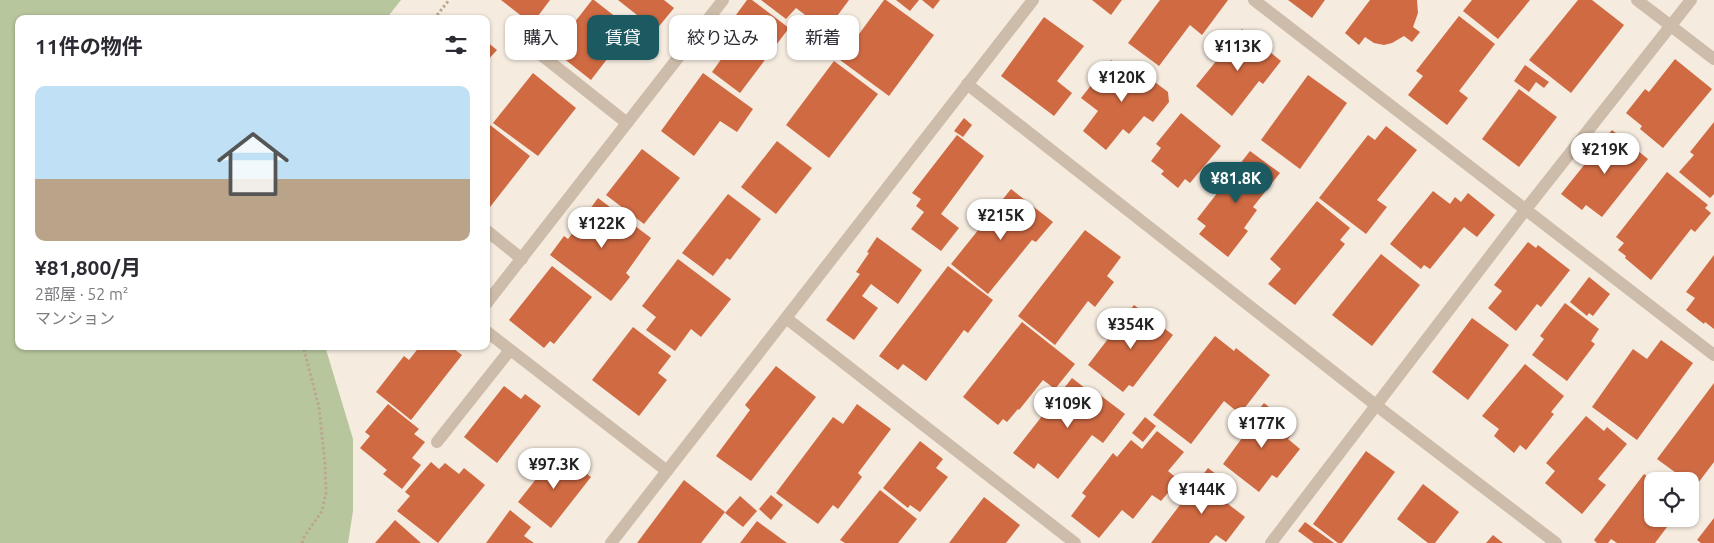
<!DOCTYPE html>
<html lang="ja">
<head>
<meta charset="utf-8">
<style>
  body { margin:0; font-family:Ubuntu,"Noto Sans JP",sans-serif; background:#f2f2f3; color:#2b2b33; height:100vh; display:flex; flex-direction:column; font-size:19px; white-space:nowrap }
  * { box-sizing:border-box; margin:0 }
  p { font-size:16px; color:#7c7c81 }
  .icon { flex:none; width:28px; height:28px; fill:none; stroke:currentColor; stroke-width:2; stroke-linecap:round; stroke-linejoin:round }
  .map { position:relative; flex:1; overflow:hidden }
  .drawer { position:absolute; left:15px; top:15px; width:475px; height:335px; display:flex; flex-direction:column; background:#fff; border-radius:10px; box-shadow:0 1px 4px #0004 }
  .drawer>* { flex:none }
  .hud { position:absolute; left:505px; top:15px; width:475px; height:45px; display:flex; gap:10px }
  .controls { position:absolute; left:1644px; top:472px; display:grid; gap:10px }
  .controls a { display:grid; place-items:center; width:55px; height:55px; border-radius:10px; background:#fff; box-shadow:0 1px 4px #0004; font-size:25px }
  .price { position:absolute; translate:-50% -42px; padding:0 11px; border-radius:18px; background:#fff; color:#222; font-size:16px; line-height:32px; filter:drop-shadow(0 1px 2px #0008) }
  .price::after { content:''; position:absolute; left:50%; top:30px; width:15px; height:11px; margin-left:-8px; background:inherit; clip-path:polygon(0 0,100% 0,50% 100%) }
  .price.selected { background:#1b5a61; color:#fff }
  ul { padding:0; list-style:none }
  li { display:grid; align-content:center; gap:10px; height:265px; padding:0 20px }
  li+li { border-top:1px solid #e1e1e2 }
  li span { display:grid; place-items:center; height:155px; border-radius:10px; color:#555 }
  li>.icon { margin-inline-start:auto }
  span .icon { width:90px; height:90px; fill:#fffc; stroke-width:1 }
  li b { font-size:21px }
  h2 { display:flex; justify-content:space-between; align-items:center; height:60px; padding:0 20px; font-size:21px }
  .pill { padding:0 18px; border-radius:10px; background:#fff; box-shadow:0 1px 4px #0004; font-size:18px; line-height:45px }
  .pill.selected { background:#1b5a61; color:#fff }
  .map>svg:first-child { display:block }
</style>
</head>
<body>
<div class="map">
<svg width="1714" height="543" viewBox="0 0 1714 543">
  <rect width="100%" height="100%" fill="#f5ebdf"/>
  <polygon fill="#b7c69d" points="0,0 401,0 386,19 19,19 19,346 325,346 353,439 353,511 348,543 0,543"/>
  <g fill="#cf6a43">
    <polygon points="501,0 550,0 532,24"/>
    <polygon points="592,0 594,0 644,39 627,60 614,50 591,80 553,50"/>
    <polygon points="618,0 664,0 674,8 656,30"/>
    <polygon points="747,0 752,0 789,28 740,93 712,72 722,58 711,49"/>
    <polygon points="761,0 849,0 826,31 796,8 786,19"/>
    <polygon points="884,0 886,0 934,35 889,96 840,60"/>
    <polygon points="896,0 919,0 910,11"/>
    <polygon points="922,0 940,0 933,9"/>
    <polygon points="1092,0 1122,0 1111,15"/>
    <polygon points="1160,0 1228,0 1202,35 1190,25 1159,66 1128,43"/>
    <polygon points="1288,0 1325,0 1312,18"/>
    <polygon points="1370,0 1417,0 1418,13 1413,27 1420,32 1412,42 1404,36 1392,43 1384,45 1374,43 1365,37 1359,45 1345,33"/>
    <polygon points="1472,0 1530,0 1498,39 1463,11"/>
    <polygon points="1578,0 1592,0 1624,25 1571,93 1529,60"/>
    <polygon points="1459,16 1495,44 1459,91 1468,98 1447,125 1408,95 1423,76 1416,71"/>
    <polygon points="1044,17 1084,46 1057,81 1072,93 1054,116 1001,76"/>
    <polygon points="1242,29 1281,61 1263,84 1259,81 1232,116 1196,86"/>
    <polygon points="486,41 497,50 486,62"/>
    <polygon points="1675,59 1712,89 1663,148 1640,129 1642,126 1626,113 1645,89 1649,92"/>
    <polygon points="1111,60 1137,80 1143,73 1168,92 1169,102 1153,122 1144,116 1129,134 1123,129 1106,150 1083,131 1098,111 1081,98"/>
    <polygon points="834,61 878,94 829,158 786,125"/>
    <polygon points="1525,65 1549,82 1544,88 1536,82 1529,92 1514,81"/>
    <polygon points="533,73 576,108 538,156 493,123"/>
    <polygon points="703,73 753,109 737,132 720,121 694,156 661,131"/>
    <polygon points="1308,75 1347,103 1300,169 1261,140"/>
    <polygon points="1519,89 1557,117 1519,167 1482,139"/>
    <polygon points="1181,113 1221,146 1190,183 1185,179 1178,188 1161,174 1164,171 1151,161 1161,148 1156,144"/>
    <polygon points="964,118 972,125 963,137 954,131"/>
    <polygon points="1714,122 1714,194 1710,198 1679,172 1694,155 1690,152"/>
    <polygon points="490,125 530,156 490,207 486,205 486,129"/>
    <polygon points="1386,126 1417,150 1377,200 1387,207 1366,234 1319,198 1368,135 1375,140"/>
    <polygon points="1612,130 1648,159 1602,217 1586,205 1582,210 1561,194"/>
    <polygon points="957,135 984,156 941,214 959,228 941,251 911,229 924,212 916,206 921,199 912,193"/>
    <polygon points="777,141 812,168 776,214 741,187"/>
    <polygon points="642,149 680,178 644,224 606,195"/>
    <polygon points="1250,151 1280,173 1253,207 1257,210 1244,228 1248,231 1228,257 1199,234 1206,226 1197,219"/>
    <polygon points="1667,172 1708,205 1705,208 1711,213 1695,232 1691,229 1651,280 1625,258 1626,256 1618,250 1624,243 1616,237"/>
    <polygon points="1011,189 1053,222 1036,242 1032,240 988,294 951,264"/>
    <polygon points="1433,191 1450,204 1455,197 1461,202 1468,193 1495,215 1477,237 1464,227 1430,269 1424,265 1421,269 1390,244"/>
    <polygon points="728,194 761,219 730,260 727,258 713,276 682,253"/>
    <polygon points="598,198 651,238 626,273 630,277 611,301 550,255 564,236 568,239"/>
    <polygon points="1317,201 1350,228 1340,240 1345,244 1295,305 1268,284 1281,269 1270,259"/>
    <polygon points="1085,230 1121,257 1107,276 1114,282 1095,307 1088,301 1055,345 1018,316"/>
    <polygon points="877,237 922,270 898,304 871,284 862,296 878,308 854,340 826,320 860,274 856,272 869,253 867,252"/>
    <polygon points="1528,242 1536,248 1538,245 1570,270 1541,307 1537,304 1516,331 1488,308 1502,291 1494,285"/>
    <polygon points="1381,254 1420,285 1372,346 1332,315"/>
    <polygon points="1714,255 1714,329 1705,322 1704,324 1686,310 1695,298 1686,292"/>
    <polygon points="678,259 731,299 701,337 691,329 675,351 646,330 656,317 642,306"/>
    <polygon points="552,266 592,297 554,344 550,341 544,348 509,320"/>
    <polygon points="948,266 993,300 968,333 964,330 926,381 903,364 898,370 879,356"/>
    <polygon points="1589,277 1610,294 1593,316 1589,313 1587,316 1570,302"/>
    <polygon points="1565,303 1599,329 1591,341 1595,344 1567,381 1532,355 1544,339 1540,336"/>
    <polygon points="1134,305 1173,335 1133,387 1129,385 1123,392 1088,365"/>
    <polygon points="1472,318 1509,345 1468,400 1432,372"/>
    <polygon points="1022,322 1075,364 1055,389 1043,380 1019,410 1018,409 1007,422 1003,419 998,425 963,397"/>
    <polygon points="633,327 671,356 658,373 667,380 639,416 592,380"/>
    <polygon points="1215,336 1234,351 1236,348 1270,375 1240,414 1224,401 1191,444 1153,415"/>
    <polygon points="1661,340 1693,363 1637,440 1592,407 1633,349 1647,359"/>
    <polygon points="420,346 450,346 462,355 411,420 376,392 404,356 409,360"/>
    <polygon points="1525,364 1564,396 1551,412 1554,414 1526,450 1520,445 1514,453 1494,436 1499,429 1482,416"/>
    <polygon points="776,366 816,397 751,481 716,456 750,410 745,405"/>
    <polygon points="1072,378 1098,398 1100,395 1125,414 1103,443 1092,435 1058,479 1038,463 1034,469 1013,453"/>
    <polygon points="1714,383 1714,462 1695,487 1690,483 1690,481 1687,481 1657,459"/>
    <polygon points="504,386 521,399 525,394 541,406 497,463 464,437"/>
    <polygon points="1264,403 1274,411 1271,414 1294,432 1288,439 1300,449 1277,478 1272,475 1259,492 1223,464 1242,438 1238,435"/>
    <polygon points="388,404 419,429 414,434 425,442 412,458 421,465 402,489 383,474 387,470 360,448 370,436 365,432"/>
    <polygon points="857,404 891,429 858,473 862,477 838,509 833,505 818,524 776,493 833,417 843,424"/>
    <polygon points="1586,416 1604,431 1607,427 1627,444 1598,479 1606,485 1582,514 1545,483 1555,471 1546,463"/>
    <polygon points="1145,417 1156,426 1143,442 1132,433"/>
    <polygon points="1157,431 1184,452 1168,471 1179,480 1161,501 1152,495 1133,519 1122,510 1099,538 1071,516 1086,496 1082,493 1113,453 1117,457 1131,440 1142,449"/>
    <polygon points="920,441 943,459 936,468 948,477 920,512 910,505 908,508 883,488"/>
    <polygon points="558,451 591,477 551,528 518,502"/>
    <polygon points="1366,451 1395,472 1342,543 1338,543 1313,524"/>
    <polygon points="431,462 439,469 445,463 459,474 464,468 485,485 438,543 397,511 410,496 405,492"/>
    <polygon points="1208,468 1229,484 1219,497 1245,517 1226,542 1216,535 1209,543 1151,543"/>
    <polygon points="1644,474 1652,480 1652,519 1673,519 1655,543 1617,543 1611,539 1608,543 1597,543 1594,540"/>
    <polygon points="684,480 725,512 701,543 637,543"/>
    <polygon points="1423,484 1459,512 1435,543 1428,543 1397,519"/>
    <polygon points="880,490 917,519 898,543 845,543 840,540"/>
    <polygon points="771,495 783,505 771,520 759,509"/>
    <polygon points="740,496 757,511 743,527 725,513"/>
    <polygon points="984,497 1020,525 1006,543 949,543"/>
    <polygon points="510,510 531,527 524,536 534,543 486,543"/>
    <polygon points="1714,518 1714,543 1701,543 1697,540"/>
    <polygon points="395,520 421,543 375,543"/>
    <polygon points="757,521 787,543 740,543"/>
    <polygon points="1305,522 1334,543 1314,543 1298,531"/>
    <polygon points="1493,535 1503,543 1486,543"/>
  </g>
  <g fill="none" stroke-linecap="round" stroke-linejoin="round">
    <g stroke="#bba693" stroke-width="3" stroke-dasharray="2.5 2.5" stroke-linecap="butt">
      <polyline points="434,19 449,0"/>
      <polyline points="302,543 304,537 322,511 326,493 325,464 319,407 303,346"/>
    </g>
    <g stroke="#cebcaa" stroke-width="12">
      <polyline points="535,50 627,123"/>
      <polyline points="486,230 522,259"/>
      <polyline points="437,442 510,350"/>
    </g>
    <g stroke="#cebcaa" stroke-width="12">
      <polyline points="1254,0 1714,355"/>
      <polyline points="1637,0 1714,59"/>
      <polyline points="486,304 723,0"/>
      <polyline points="786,318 1075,543"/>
      <polyline points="486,331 667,471"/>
      <polyline points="611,543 1033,0"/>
      <polyline points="1271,543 1526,209 1691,0"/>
    </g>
    <polyline stroke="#cebcaa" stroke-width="12" points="967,84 1377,406 1556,543"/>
  </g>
</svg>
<div class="controls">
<a><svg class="icon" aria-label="locate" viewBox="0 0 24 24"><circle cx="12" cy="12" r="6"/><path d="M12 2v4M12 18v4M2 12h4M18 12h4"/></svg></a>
</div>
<b class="price" style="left:1238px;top:72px">¥113K</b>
<b class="price" style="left:1122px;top:103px">¥120K</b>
<b class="price" style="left:1605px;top:175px">¥219K</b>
<b class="price selected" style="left:1236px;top:204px">¥81.8K</b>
<b class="price" style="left:1001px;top:241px">¥215K</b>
<b class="price" style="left:602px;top:249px">¥122K</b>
<b class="price" style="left:1131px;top:350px">¥354K</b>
<b class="price" style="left:1068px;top:429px">¥109K</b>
<b class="price" style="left:1262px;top:449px">¥177K</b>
<b class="price" style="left:554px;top:490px">¥97.3K</b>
<b class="price" style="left:1202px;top:515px">¥144K</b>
<div class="hud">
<a class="pill">購入</a>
<a class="pill selected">賃貸</a>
<a class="pill">絞り込み</a>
<a class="pill">新着</a>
</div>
<section class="drawer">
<h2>11件の物件<svg class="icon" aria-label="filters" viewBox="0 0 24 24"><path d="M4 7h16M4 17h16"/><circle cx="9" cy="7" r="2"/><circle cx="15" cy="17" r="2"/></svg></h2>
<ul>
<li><span style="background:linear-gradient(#bfe0f5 60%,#b9a48a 0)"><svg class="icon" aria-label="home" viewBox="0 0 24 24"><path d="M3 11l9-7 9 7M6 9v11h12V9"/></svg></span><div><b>¥81,800/月</b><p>2部屋 · 52 m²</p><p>マンション</p></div></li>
</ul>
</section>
</div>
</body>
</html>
